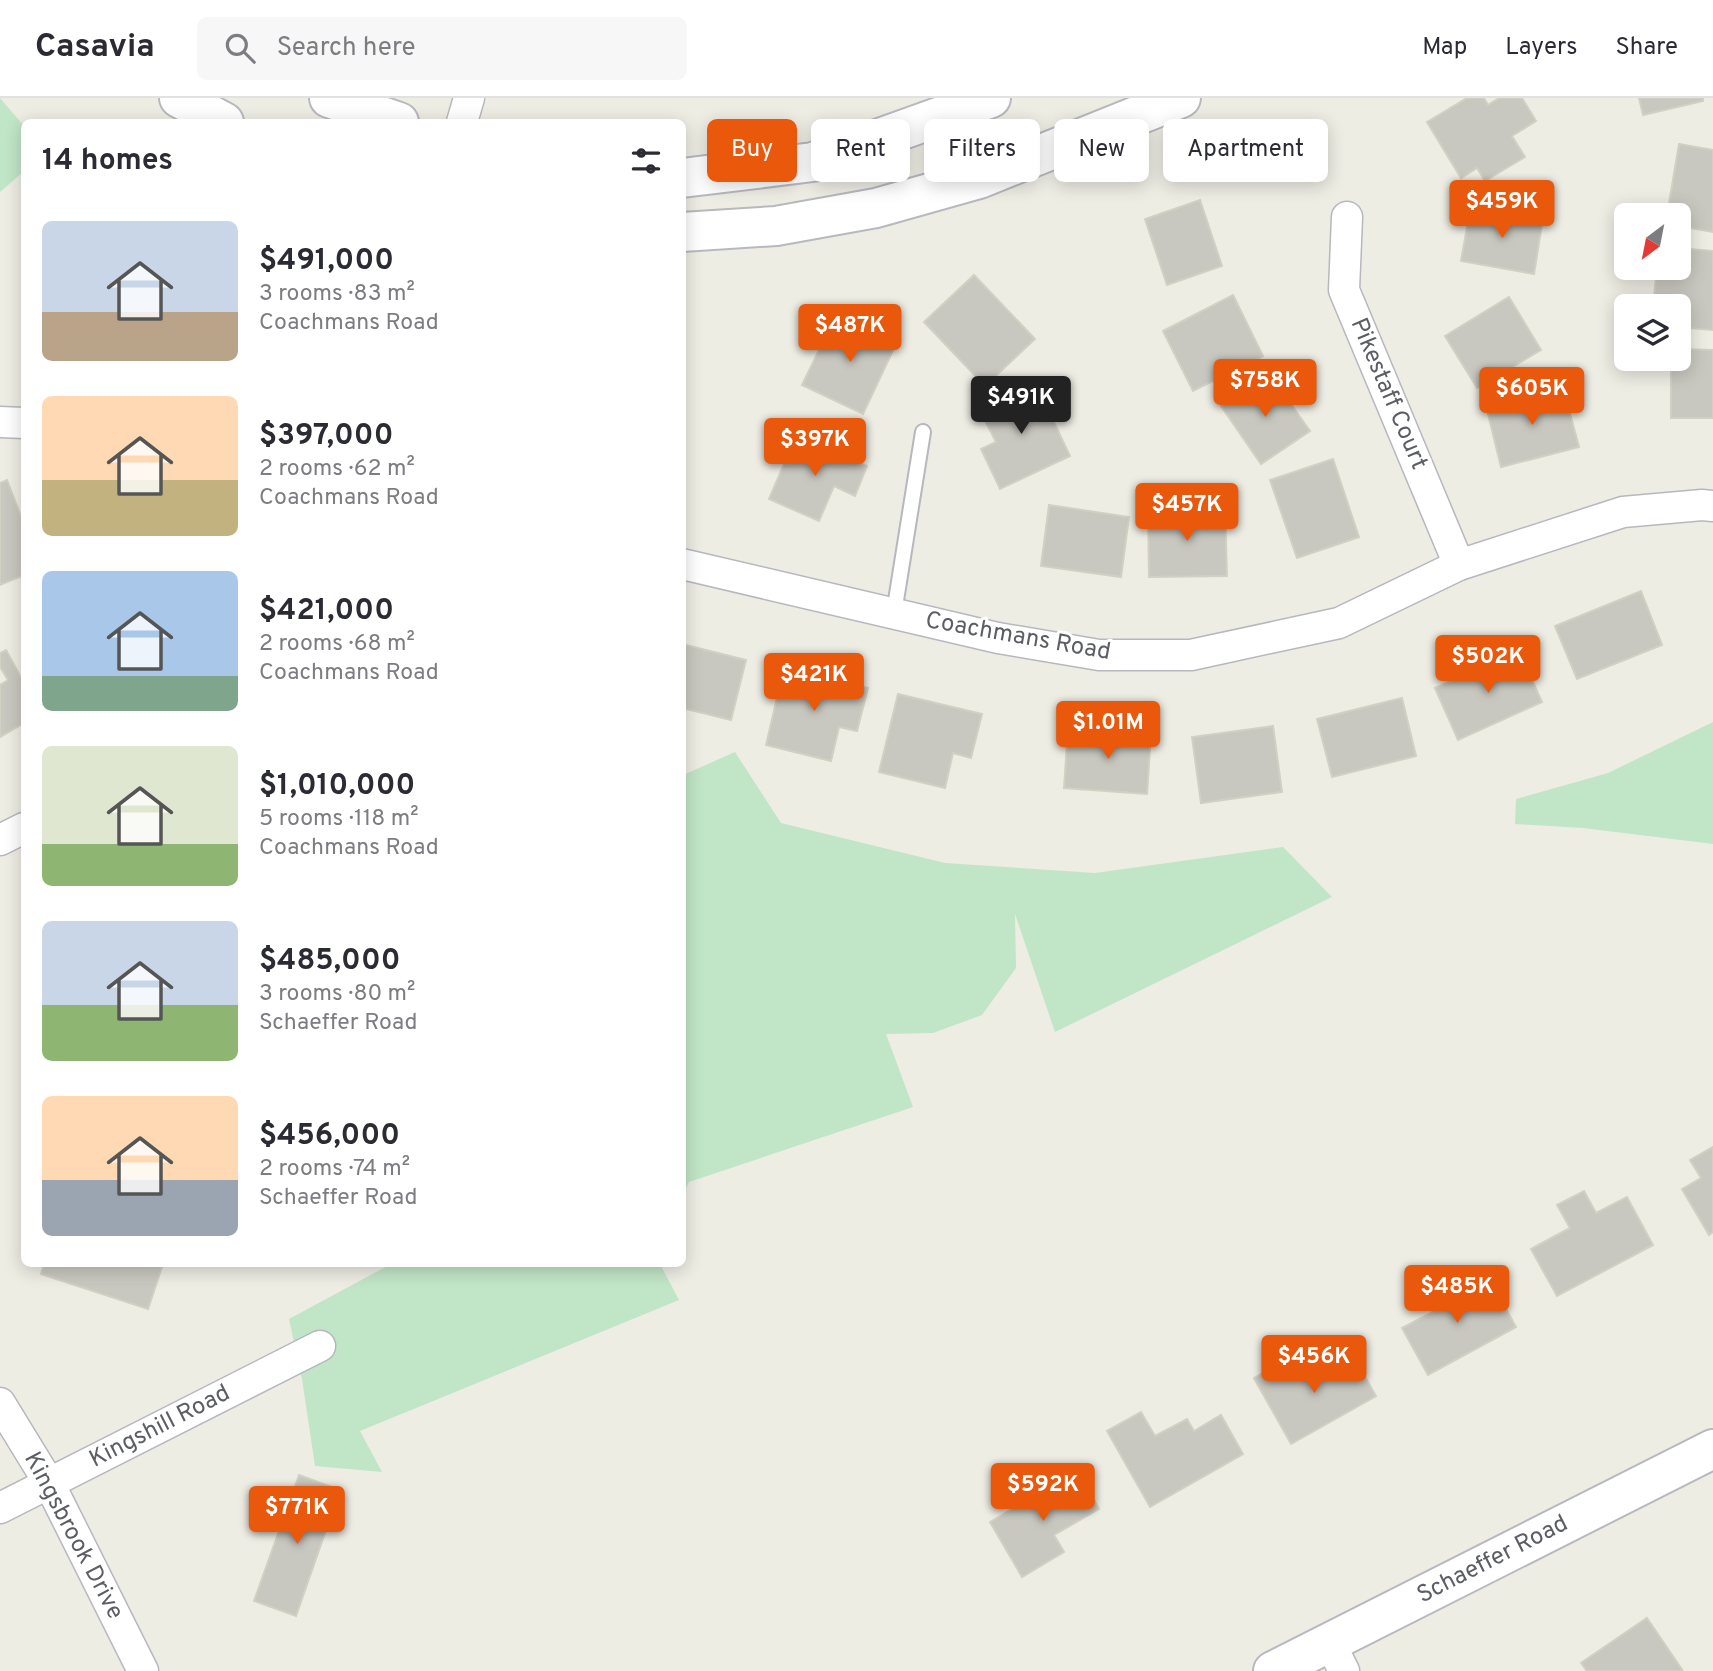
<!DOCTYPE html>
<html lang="en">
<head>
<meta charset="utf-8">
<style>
  body { margin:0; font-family:Overpass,sans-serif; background:#f7f7f7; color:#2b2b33; height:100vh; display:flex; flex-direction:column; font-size:26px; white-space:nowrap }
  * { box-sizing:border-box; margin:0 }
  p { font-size:23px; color:#7c7c81 }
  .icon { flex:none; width:38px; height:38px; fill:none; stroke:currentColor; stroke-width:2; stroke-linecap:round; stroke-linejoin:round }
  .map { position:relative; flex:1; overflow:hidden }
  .sheet { position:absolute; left:21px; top:21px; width:665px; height:1148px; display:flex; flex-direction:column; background:#fff; border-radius:10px; box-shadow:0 4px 18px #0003 }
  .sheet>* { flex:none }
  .banner { position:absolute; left:707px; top:21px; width:665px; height:63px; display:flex; gap:14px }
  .needle { width:46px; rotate:212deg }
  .controls { position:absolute; left:1614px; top:105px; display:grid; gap:14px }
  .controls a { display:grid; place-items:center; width:77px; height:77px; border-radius:10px; background:#fff; box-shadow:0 4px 18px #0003; font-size:35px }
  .price { position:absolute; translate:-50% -60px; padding:0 16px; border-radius:7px; background:#ea580c; color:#fff; font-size:23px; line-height:46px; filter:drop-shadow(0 2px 4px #0008) }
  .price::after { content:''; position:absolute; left:50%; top:42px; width:21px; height:16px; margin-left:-10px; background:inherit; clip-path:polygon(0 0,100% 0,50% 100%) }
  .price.current { background:#222; color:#fff }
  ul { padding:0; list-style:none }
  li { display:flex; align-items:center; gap:21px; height:175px; padding:0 21px }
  li span { display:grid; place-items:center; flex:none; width:196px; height:140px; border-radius:10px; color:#555 }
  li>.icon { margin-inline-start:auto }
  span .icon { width:84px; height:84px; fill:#fffc; stroke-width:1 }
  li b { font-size:30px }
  h2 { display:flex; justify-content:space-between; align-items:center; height:84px; padding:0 21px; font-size:30px }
  .pill { padding:0 24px; border-radius:10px; background:#fff; box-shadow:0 4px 18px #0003; font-size:24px; line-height:63px }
  .pill.current { background:#ea580c; color:#fff }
  header { display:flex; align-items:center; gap:42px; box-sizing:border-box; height:98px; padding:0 35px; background:#fff; border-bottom:2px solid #e1e1e2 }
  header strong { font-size:33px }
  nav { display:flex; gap:38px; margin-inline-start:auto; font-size:24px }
  .search { width:490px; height:63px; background:#f7f7f7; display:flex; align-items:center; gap:18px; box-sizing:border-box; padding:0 24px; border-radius:10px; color:#7c7c81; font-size:26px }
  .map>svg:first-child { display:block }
</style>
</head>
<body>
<header>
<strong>Casavia</strong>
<div class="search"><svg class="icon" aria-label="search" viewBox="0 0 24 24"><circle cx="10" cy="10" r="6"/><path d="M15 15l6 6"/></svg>Search here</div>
<nav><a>Map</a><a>Layers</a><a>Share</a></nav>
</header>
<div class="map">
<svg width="1713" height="1573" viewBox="0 0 1713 1573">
  <rect width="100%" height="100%" fill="#eeede4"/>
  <g fill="#c1e5c7">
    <polygon points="0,0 24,28 24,73 0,94"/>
    <polygon points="1713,624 1713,746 1583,730 1515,726 1516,701 1608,675"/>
    <polygon points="735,654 781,725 945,765 1095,775 1283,749 1332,799 1055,934 1015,816 1016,870 982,917 933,935 886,936 913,1009 689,1084 683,1097 683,677"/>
    <polygon points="391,1166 660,1166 679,1202 360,1333 382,1374 315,1368 302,1281 289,1221"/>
  </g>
  <g fill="#c9c8c0" stroke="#d2d0c2" stroke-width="2">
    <polygon points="1467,0 1484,0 1488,7 1499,0 1522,0 1536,23 1512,38 1525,59 1485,83 1477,70 1461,80 1427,24"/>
    <polygon points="1639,0 1703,0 1703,3 1643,17"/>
    <polygon points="1679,46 1713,52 1713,134 1678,128 1678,117 1667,117"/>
    <polygon points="1200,102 1222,168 1167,187 1145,121"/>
    <polygon points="1471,107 1543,120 1534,176 1461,163"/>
    <polygon points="1678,150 1713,153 1713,232 1678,229 1678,208 1653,208 1657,170 1678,170"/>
    <polygon points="974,177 1035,241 985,288 924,224"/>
    <polygon points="1233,197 1263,258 1193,293 1163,233"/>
    <polygon points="1509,199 1541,252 1477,290 1445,238"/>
    <polygon points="837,215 897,244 863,316 802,287"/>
    <polygon points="1678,251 1713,252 1713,320 1671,320 1671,261 1678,261"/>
    <polygon points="1269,275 1310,333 1261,366 1221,308"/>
    <polygon points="1035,284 1070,358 1000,391 981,351 996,344 979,311"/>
    <polygon points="1563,289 1579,349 1501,369 1486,308"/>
    <polygon points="796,338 867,368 855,398 834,388 819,423 769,401"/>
    <polygon points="1333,361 1359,439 1297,460 1270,382"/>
    <polygon points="7,382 24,426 24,477 0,487 0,385"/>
    <polygon points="1049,407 1129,419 1121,479 1041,468"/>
    <polygon points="1225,410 1227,478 1149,479 1148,411"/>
    <polygon points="1641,493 1662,547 1577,581 1555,528"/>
    <polygon points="682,546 746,562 731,622 682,610"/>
    <polygon points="6,552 24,585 24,625 0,639 0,587 8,582 0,569 0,555"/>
    <polygon points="1519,553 1542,604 1458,642 1435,590"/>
    <polygon points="784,570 868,590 857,633 839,629 831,663 766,647"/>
    <polygon points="898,596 982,616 971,660 953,655 945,690 879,674"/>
    <polygon points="1402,600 1416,658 1332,679 1317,621"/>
    <polygon points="1273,628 1282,694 1201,705 1192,639"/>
    <polygon points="1068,631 1151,636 1147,696 1064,690"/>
    <polygon points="1713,1049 1713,1134 1709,1137 1682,1091 1701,1080 1690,1062"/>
    <polygon points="1584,1093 1596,1115 1627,1099 1653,1147 1557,1198 1531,1151 1570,1130 1557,1107"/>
    <polygon points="44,1166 163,1166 148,1211 41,1176"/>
    <polygon points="1449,1181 1460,1202 1492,1185 1516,1229 1428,1277 1402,1230 1433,1214 1423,1195"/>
    <polygon points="1351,1254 1376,1298 1291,1346 1254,1280 1287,1261 1299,1283"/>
    <polygon points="1141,1314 1155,1338 1187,1321 1194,1333 1221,1317 1243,1356 1150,1409 1107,1333"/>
    <polygon points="1077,1373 1099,1411 1054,1437 1064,1454 1022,1479 990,1424"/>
    <polygon points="299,1377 340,1392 296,1518 254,1503"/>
    <polygon points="1647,1520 1683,1573 1587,1573 1581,1565"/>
  </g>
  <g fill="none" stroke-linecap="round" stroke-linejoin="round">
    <g stroke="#b6b8be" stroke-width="18">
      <polyline id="lane" points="894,515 923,334"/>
    </g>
    <g stroke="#b6b8be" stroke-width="33">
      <g id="street">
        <polyline points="462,24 469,0"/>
        <polyline points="1347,119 1344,192 1459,467"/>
        <polyline points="0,324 24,325"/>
        <polyline points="682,466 998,540 1099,557 1191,557 1339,525 1459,467 1623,414 1702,407 1713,408"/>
        <polyline points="0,742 24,730"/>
        <polyline points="0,1305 49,1385 143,1573"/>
        <polyline points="0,1410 320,1248"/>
        <polyline points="1330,1545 1344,1573"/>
      </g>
    </g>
    <g stroke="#b7b9bf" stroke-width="42">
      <g id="secondary">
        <polyline points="179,0 224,24"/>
        <polyline points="329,0 399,24"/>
        <polyline points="682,80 813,64 991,0"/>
        <polyline points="682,134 776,128 876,110 979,81 1181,0"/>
        <polyline points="1273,1573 1713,1351"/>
      </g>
    </g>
    <use href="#lane" stroke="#fff" stroke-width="14"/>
    <use href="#street" stroke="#fff" stroke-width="30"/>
    <use href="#secondary" stroke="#fff" stroke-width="38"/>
  </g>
  <g text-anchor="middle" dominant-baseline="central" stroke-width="6" stroke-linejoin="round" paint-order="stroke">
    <g font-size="24" fill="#5c5e64" stroke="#fff">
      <text transform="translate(1388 296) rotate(67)">Pikestaff Court</text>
      <text transform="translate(1018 539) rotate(10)">Coachmans Road</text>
      <text transform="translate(160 1329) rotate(-27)">Kingshill Road</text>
      <text transform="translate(73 1438) rotate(62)">Kingsbrook Drive</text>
      <text transform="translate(1493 1462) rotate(-27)">Schaeffer Road</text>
    </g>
  </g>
</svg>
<div class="controls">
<a><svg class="needle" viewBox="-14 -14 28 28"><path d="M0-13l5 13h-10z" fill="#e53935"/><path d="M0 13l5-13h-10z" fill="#7c7c81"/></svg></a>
<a><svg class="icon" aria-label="layers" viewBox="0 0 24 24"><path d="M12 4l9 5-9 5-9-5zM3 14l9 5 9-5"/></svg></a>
</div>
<b class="price" style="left:1502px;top:142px">$459K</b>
<b class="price" style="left:850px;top:266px">$487K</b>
<b class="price" style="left:1265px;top:321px">$758K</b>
<b class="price" style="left:1532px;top:329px">$605K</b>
<b class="price current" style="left:1021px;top:338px">$491K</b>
<b class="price" style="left:815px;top:380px">$397K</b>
<b class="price" style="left:1187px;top:445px">$457K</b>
<b class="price" style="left:1488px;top:597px">$502K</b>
<b class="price" style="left:814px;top:615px">$421K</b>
<b class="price" style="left:1108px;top:663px">$1.01M</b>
<b class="price" style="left:1457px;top:1227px">$485K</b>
<b class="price" style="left:1314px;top:1297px">$456K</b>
<b class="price" style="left:1043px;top:1425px">$592K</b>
<b class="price" style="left:297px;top:1448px">$771K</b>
<div class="banner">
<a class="pill current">Buy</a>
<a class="pill">Rent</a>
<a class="pill">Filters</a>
<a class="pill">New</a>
<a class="pill">Apartment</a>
</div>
<section class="sheet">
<h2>14 homes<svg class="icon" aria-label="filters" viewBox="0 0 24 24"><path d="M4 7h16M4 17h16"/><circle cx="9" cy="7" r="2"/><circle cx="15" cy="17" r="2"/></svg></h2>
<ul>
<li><span style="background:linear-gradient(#c9d6e8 65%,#b9a48a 0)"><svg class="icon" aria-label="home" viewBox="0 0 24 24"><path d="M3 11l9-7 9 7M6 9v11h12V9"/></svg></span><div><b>$491,000</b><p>3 rooms · 83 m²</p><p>Coachmans Road</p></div></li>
<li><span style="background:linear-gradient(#ffd9b3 60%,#c2b280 0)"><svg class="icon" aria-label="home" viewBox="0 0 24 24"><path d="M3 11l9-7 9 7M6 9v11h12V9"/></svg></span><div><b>$397,000</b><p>2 rooms · 62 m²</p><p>Coachmans Road</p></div></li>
<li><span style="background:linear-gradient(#a9c7e8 75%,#7fa58c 0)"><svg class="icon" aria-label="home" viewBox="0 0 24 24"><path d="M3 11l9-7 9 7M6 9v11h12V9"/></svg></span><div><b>$421,000</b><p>2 rooms · 68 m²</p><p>Coachmans Road</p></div></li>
<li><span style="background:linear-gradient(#dfe7d0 70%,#8fb573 0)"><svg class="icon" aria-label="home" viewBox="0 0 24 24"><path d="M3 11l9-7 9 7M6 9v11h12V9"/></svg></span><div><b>$1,010,000</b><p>5 rooms · 118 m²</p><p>Coachmans Road</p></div></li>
<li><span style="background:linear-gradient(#c9d6e8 60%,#8fb573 0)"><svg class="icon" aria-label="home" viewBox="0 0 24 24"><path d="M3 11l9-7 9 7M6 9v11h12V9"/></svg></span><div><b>$485,000</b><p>3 rooms · 80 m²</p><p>Schaeffer Road</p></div></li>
<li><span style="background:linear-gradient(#ffd9b3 60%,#9aa5b1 0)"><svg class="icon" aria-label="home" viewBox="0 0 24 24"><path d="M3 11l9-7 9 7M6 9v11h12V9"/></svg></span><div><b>$456,000</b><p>2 rooms · 74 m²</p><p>Schaeffer Road</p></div></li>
</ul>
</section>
</div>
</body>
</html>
